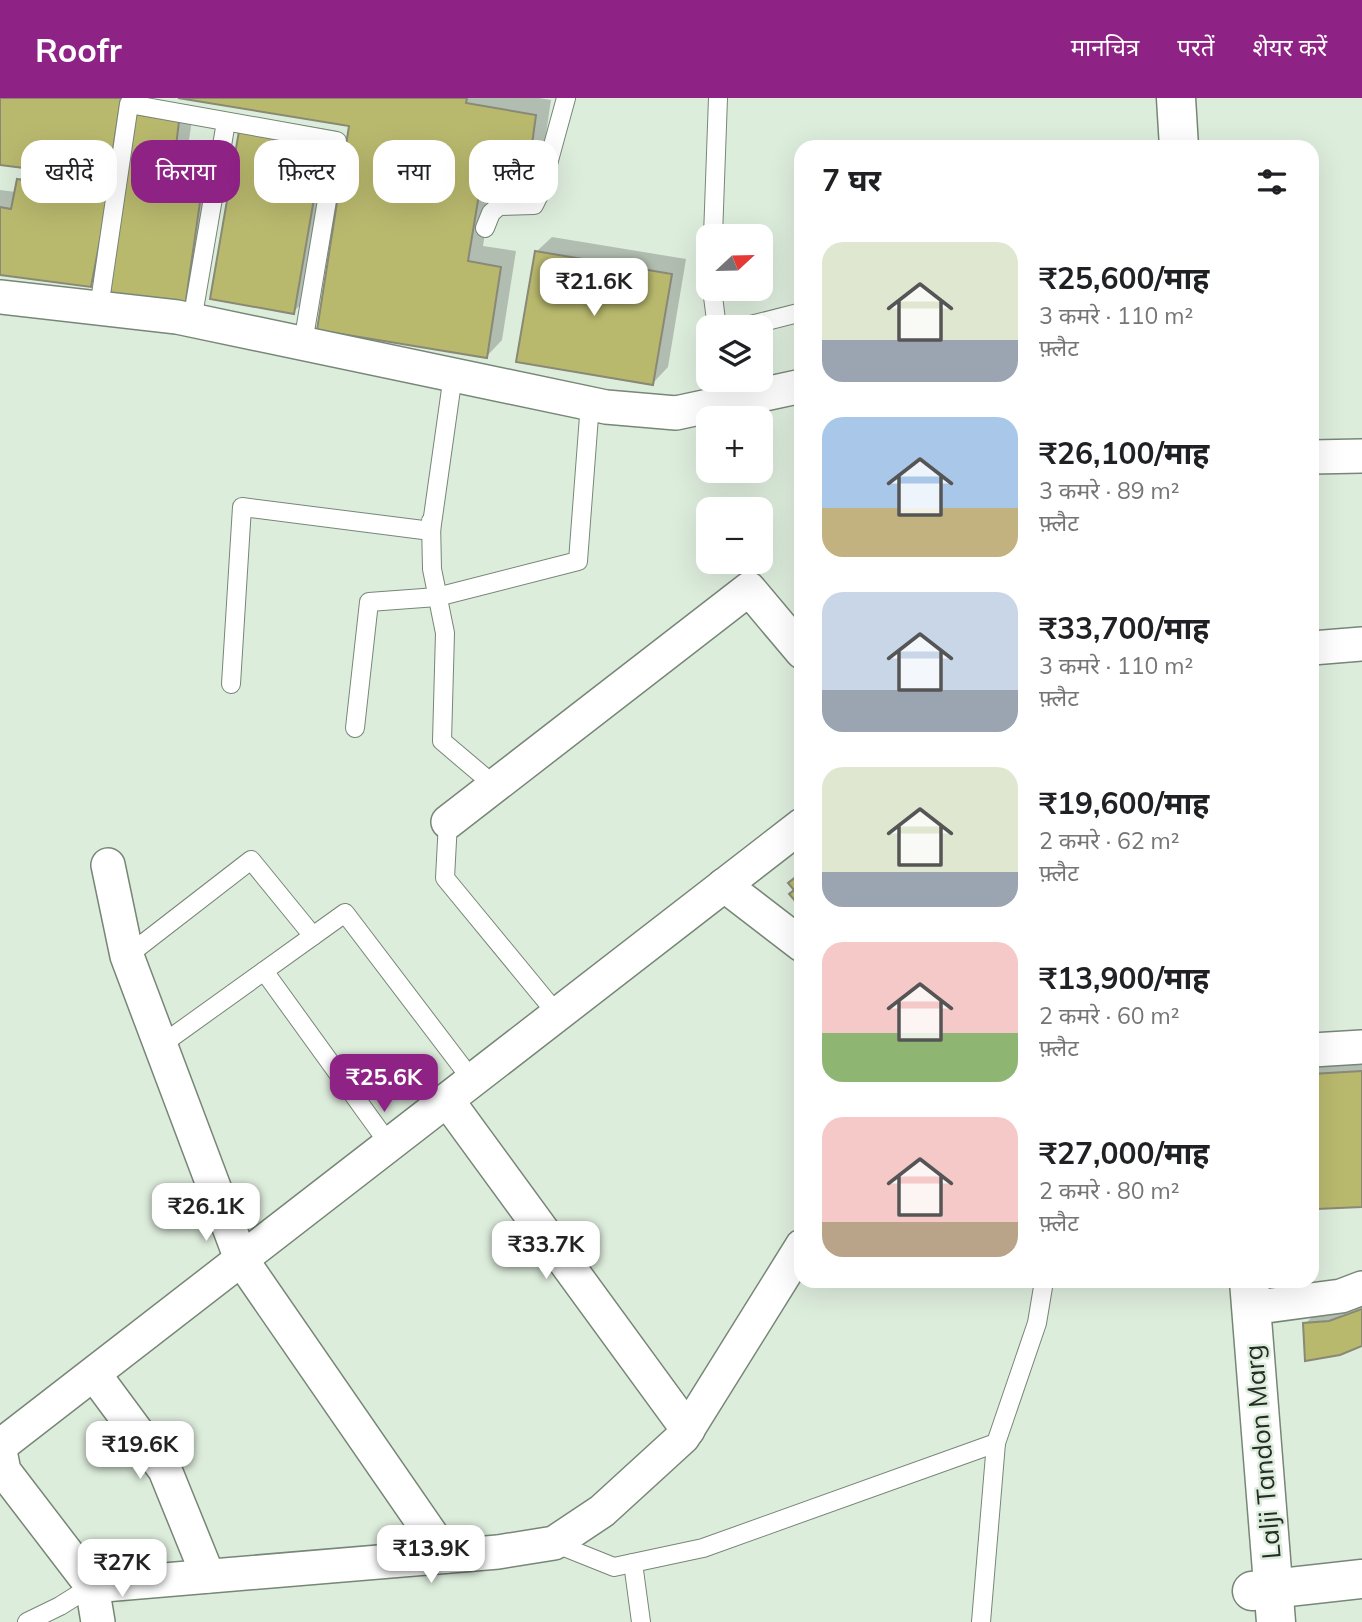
<!DOCTYPE html>
<html lang="hi">
<head>
<meta charset="utf-8">
<style>
  body { margin:0; font-family:Mulish,"Noto Sans Devanagari",sans-serif; background:#f2f2f2; color:#202124; height:100vh; display:flex; flex-direction:column; font-size:26px; white-space:nowrap }
  * { box-sizing:border-box; margin:0 }
  p { font-size:23px; color:#757577 }
  .icon { flex:none; width:38px; height:38px; fill:none; stroke:currentColor; stroke-width:2; stroke-linecap:round; stroke-linejoin:round }
  .map { position:relative; flex:1; overflow:hidden }
  .side { position:absolute; left:794px; top:42px; width:525px; height:1148px; display:flex; flex-direction:column; background:#fff; border-radius:21px; box-shadow:0 7px 28px #0002 }
  .side>* { flex:none }
  .top-card { position:absolute; left:21px; top:42px; width:665px; height:63px; display:flex; gap:14px }
  .needle { width:46px; rotate:68deg }
  .buttons { position:absolute; left:696px; top:126px; display:grid; gap:14px }
  .buttons a { display:grid; place-items:center; width:77px; height:77px; border-radius:14px; background:#fff; box-shadow:0 7px 28px #0002; font-size:35px }
  .price { position:absolute; translate:-50% -60px; padding:0 16px; border-radius:14px; background:#fff; color:#222; font-size:23px; line-height:46px; filter:drop-shadow(0 2px 4px #0008) }
  .price::after { content:''; position:absolute; left:50%; top:42px; width:21px; height:16px; margin-left:-10px; background:inherit; clip-path:polygon(0 0,100% 0,50% 100%) }
  .price.selected { background:#8e2285; color:#fff }
  ul { padding:0; list-style:none }
  li { display:flex; align-items:center; gap:21px; height:175px; padding:0 28px }
  li span { display:grid; place-items:center; flex:none; width:196px; height:140px; border-radius:21px; color:#555 }
  li>.icon { margin-inline-start:auto }
  span .icon { width:84px; height:84px; fill:#fffc; stroke-width:1 }
  li b { font-size:30px }
  h2 { display:flex; justify-content:space-between; align-items:center; height:84px; padding:0 28px; font-size:30px }
  .chip { padding:0 24px; border-radius:21px; background:#fff; box-shadow:0 7px 28px #0002; font-size:24px; line-height:63px }
  .chip.selected { background:#8e2285; color:#fff }
  header { display:flex; align-items:center; gap:42px; box-sizing:border-box; height:98px; padding:0 35px; background:#8e2285; color:#fff }
  header strong { font-size:33px }
  nav { display:flex; gap:38px; margin-inline-start:auto; font-size:24px }
  .map>svg:first-child { display:block }
</style>
</head>
<body>
<header>
<strong>Roofr</strong>
<nav><a>मानचित्र</a><a>परतें</a><a>शेयर करें</a></nav>
</header>
<div class="map">
<svg width="1362" height="1524" viewBox="0 0 1362 1524">
  <rect width="100%" height="100%" fill="#ddeddc"/>
  <g fill="#0003">
    <polygon points="0,0 133,0 125,54 110,69 48,60 41,67 123,80 106,171 90,187 0,176 0,92 16,94 19,82 31,69 0,65"/>
    <polygon points="189,0 539,0 551,2 545,43 529,59 498,54 483,148 516,153 502,242 487,258 351,26"/>
    <polygon points="151,1 194,8 189,42 220,47 200,192 184,207 135,17"/>
    <polygon points="256,19 338,33 309,199 293,214 241,34"/>
    <polygon points="552,139 686,161 668,269 653,285 536,154"/>
    <polygon points="1362,959 1362,1107 1312,1013 1312,975 1326,962"/>
    <polygon points="1362,1208 1362,1246 1305,1226 1313,1218 1338,1216"/>
  </g>
  <g fill="#b9b96e" stroke="#898975" stroke-width="2">
    <polygon points="0,0 121,0 110,71 40,61 39,72 0,67"/>
    <polygon points="178,0 467,0 466,5 536,17 530,61 486,54 468,163 501,169 487,260 317,232 349,28"/>
    <polygon points="134,16 179,23 175,57 206,62 185,209 108,198"/>
    <polygon points="239,33 323,49 294,216 210,201"/>
    <polygon points="17,81 109,95 91,189 0,177 0,109 11,111"/>
    <polygon points="535,153 672,176 653,287 516,264"/>
    <polygon points="802,774 802,811 789,796 794,792 788,785"/>
    <polygon points="1362,973 1362,1109 1317,1111 1312,1041 1312,976"/>
    <polygon points="1362,1211 1362,1248 1340,1257 1305,1263 1303,1225 1329,1223"/>
  </g>
  <g fill="none" stroke-linecap="round" stroke-linejoin="round">
    <g stroke="#778676" stroke-width="20">
      <g id="service">
        <polyline points="485,130 491,115 499,108 534,107 540,95 566,0"/>
        <polyline points="713,138 718,0"/>
        <polyline points="712,191 716,222 724,229"/>
        <polyline points="99,210 129,6 337,43 303,245"/>
        <polyline points="192,223 226,24"/>
        <polyline points="743,229 802,214"/>
        <polyline points="431,423 432,471 445,535 442,643 495,688"/>
        <polyline points="231,586 242,409 431,433 453,277"/>
        <polyline points="355,630 369,504 437,499 578,463 590,305"/>
        <polyline points="448,724 445,780 557,916"/>
        <polyline points="127,858 251,762 313,838"/>
        <polyline points="264,873 389,1046"/>
        <polyline points="161,947 345,815 472,982"/>
        <polyline points="554,1445 614,1469 703,1450 996,1345 1037,1225 1044,1183"/>
        <polyline points="633,1465 641,1524"/>
        <polyline points="27,1524 60,1508 92,1488"/>
        <polyline points="981,1524 996,1345"/>
      </g>
    </g>
    <g stroke="#778676" stroke-width="36">
      <g id="minor">
        <polyline points="0,199 177,219 606,309 676,315 802,288"/>
        <polyline points="1312,359 1362,358"/>
        <polyline points="1312,550 1362,546"/>
        <polyline points="448,724 749,491 802,554"/>
        <polyline points="108,767 127,858 241,1161 446,1458"/>
        <polyline points="724,787 802,847"/>
        <polyline points="1312,952 1362,949"/>
        <polyline points="447,1002 688,1332"/>
        <polyline points="1251,1210 1341,1198 1362,1190"/>
        <polyline points="94,1276 165,1372 208,1478"/>
        <polyline points="0,1348 802,727"/>
        <polyline points="0,1353 4,1373 92,1488 498,1454 554,1445 602,1413 683,1339 802,1148"/>
        <polyline points="92,1488 98,1524"/>
      </g>
    </g>
    <g stroke="#778676" stroke-width="41">
      <polyline id="tertiary" points="1252,1493 1362,1481"/>
    </g>
    <g stroke="#778676" stroke-width="41">
      <g id="primary">
        <polyline points="1176,0 1179,49"/>
        <polyline points="1249,1183 1276,1524"/>
      </g>
    </g>
    <use href="#service" stroke="#fff" stroke-width="18"/>
    <use href="#minor" stroke="#fff" stroke-width="33"/>
    <use href="#tertiary" stroke="#fff" stroke-width="38"/>
    <use href="#primary" stroke="#fff" stroke-width="38"/>
  </g>
  <g text-anchor="middle" dominant-baseline="central" stroke-width="5" stroke-linejoin="round" paint-order="stroke">
    <g font-size="26" fill="#262c25" stroke="#ddeddc">
      <text transform="translate(1262 1354) rotate(-95)">Lalji Tandon Marg</text>
    </g>
  </g>
</svg>
<div class="buttons">
<a><svg class="needle" viewBox="-14 -14 28 28"><path d="M0-13l5 13h-10z" fill="#e53935"/><path d="M0 13l5-13h-10z" fill="#757577"/></svg></a>
<a><svg class="icon" aria-label="layers" viewBox="0 0 24 24"><path d="M12 4l9 5-9 5-9-5zM3 14l9 5 9-5"/></svg></a>
<a>+</a>
<a>−</a>
</div>
<b class="price" style="left:594px;top:220px">₹21.6K</b>
<b class="price selected" style="left:384px;top:1016px">₹25.6K</b>
<b class="price" style="left:206px;top:1145px">₹26.1K</b>
<b class="price" style="left:546px;top:1183px">₹33.7K</b>
<b class="price" style="left:140px;top:1383px">₹19.6K</b>
<b class="price" style="left:431px;top:1487px">₹13.9K</b>
<b class="price" style="left:122px;top:1501px">₹27K</b>
<div class="top-card">
<a class="chip">खरीदें</a>
<a class="chip selected">किराया</a>
<a class="chip">फ़िल्टर</a>
<a class="chip">नया</a>
<a class="chip">फ़्लैट</a>
</div>
<section class="side">
<h2>7 घर<svg class="icon" aria-label="filters" viewBox="0 0 24 24"><path d="M4 7h16M4 17h16"/><circle cx="9" cy="7" r="2"/><circle cx="15" cy="17" r="2"/></svg></h2>
<ul>
<li><span style="background:linear-gradient(#dfe7d0 70%,#9aa5b1 0)"><svg class="icon" aria-label="home" viewBox="0 0 24 24"><path d="M3 11l9-7 9 7M6 9v11h12V9"/></svg></span><div><b>₹25,600/माह</b><p>3 कमरे · 110 m²</p><p>फ़्लैट</p></div></li>
<li><span style="background:linear-gradient(#a9c7e8 65%,#c2b280 0)"><svg class="icon" aria-label="home" viewBox="0 0 24 24"><path d="M3 11l9-7 9 7M6 9v11h12V9"/></svg></span><div><b>₹26,100/माह</b><p>3 कमरे · 89 m²</p><p>फ़्लैट</p></div></li>
<li><span style="background:linear-gradient(#c9d6e8 70%,#9aa5b1 0)"><svg class="icon" aria-label="home" viewBox="0 0 24 24"><path d="M3 11l9-7 9 7M6 9v11h12V9"/></svg></span><div><b>₹33,700/माह</b><p>3 कमरे · 110 m²</p><p>फ़्लैट</p></div></li>
<li><span style="background:linear-gradient(#dfe7d0 75%,#9aa5b1 0)"><svg class="icon" aria-label="home" viewBox="0 0 24 24"><path d="M3 11l9-7 9 7M6 9v11h12V9"/></svg></span><div><b>₹19,600/माह</b><p>2 कमरे · 62 m²</p><p>फ़्लैट</p></div></li>
<li><span style="background:linear-gradient(#f6c9c9 65%,#8fb573 0)"><svg class="icon" aria-label="home" viewBox="0 0 24 24"><path d="M3 11l9-7 9 7M6 9v11h12V9"/></svg></span><div><b>₹13,900/माह</b><p>2 कमरे · 60 m²</p><p>फ़्लैट</p></div></li>
<li><span style="background:linear-gradient(#f6c9c9 75%,#b9a48a 0)"><svg class="icon" aria-label="home" viewBox="0 0 24 24"><path d="M3 11l9-7 9 7M6 9v11h12V9"/></svg></span><div><b>₹27,000/माह</b><p>2 कमरे · 80 m²</p><p>फ़्लैट</p></div></li>
</ul>
</section>
</div>
</body>
</html>
